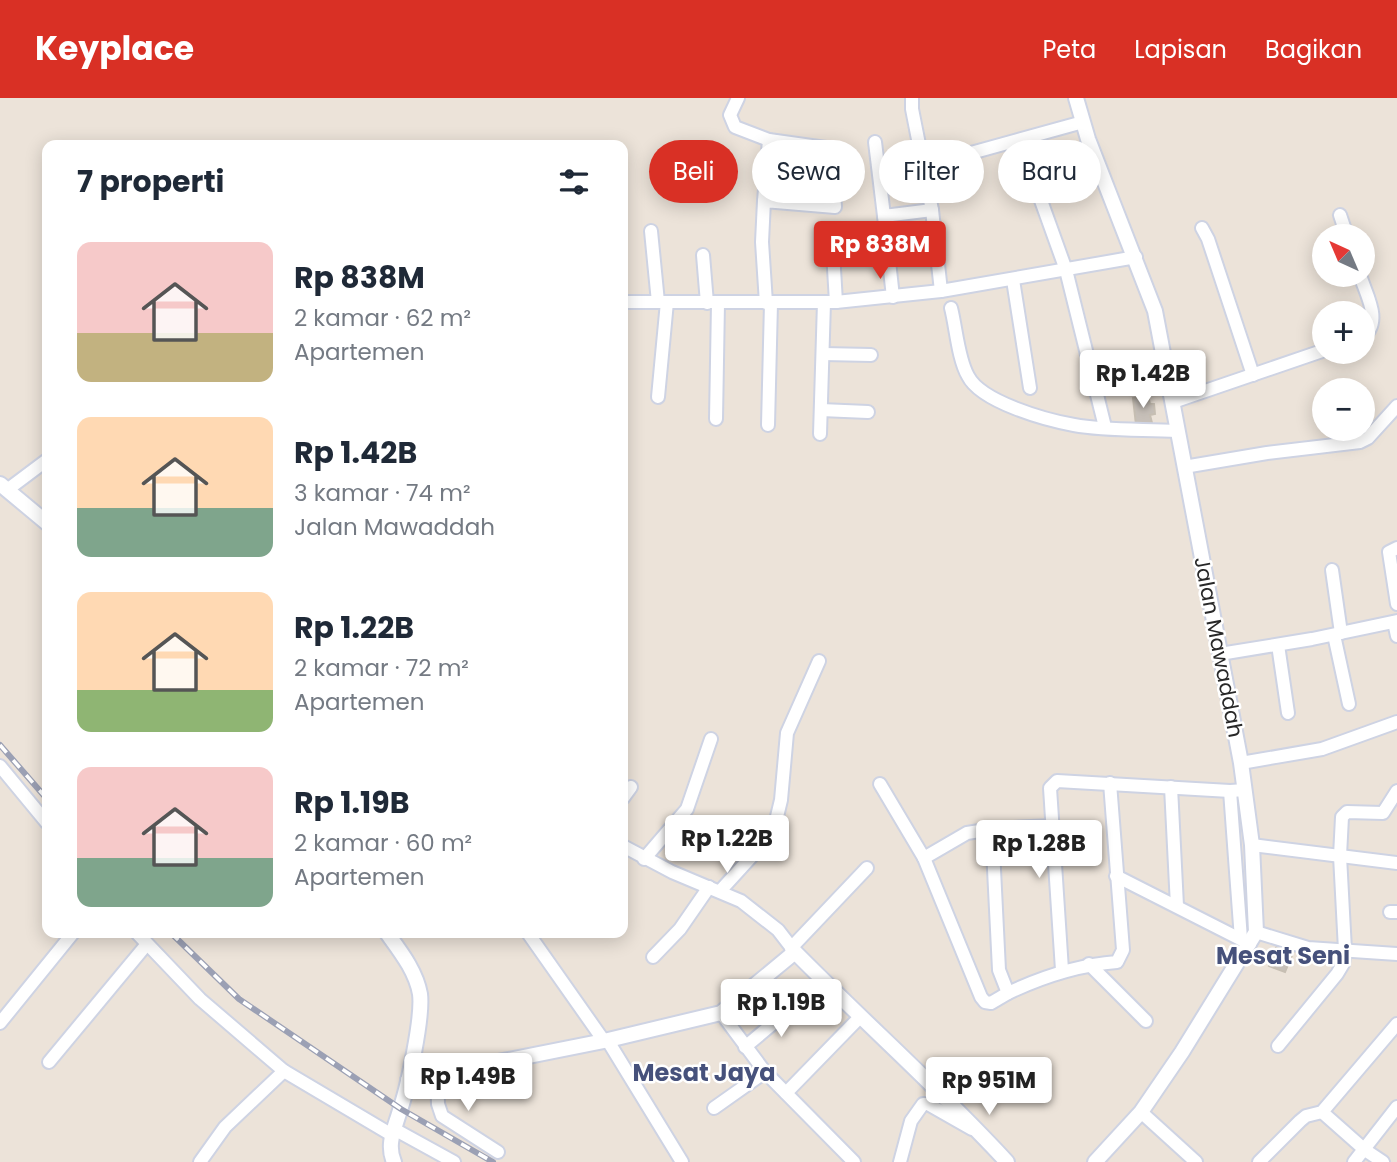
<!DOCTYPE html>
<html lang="id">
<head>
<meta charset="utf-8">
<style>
  body { margin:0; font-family:Poppins,sans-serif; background:#f6f6f7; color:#1f2937; height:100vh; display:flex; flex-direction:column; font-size:26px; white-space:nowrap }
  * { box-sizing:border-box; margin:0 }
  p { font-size:23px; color:#747a83 }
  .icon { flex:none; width:38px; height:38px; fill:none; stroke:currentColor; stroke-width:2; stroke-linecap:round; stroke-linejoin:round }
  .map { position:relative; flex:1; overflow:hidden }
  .details { position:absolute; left:42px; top:42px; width:586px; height:798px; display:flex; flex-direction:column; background:#fff; border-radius:14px; box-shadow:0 4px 18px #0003 }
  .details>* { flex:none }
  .top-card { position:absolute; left:649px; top:42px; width:642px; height:63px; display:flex; gap:14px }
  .needle { width:46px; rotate:316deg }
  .fabs { position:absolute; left:1312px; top:126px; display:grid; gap:14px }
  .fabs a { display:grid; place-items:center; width:63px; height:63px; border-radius:50%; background:#fff; box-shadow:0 4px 18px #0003; font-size:35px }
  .price { position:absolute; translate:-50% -60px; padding:0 16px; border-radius:7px; background:#fff; color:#222; font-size:23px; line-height:46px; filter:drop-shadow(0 2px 4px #0008) }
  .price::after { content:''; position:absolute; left:50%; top:42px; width:21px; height:16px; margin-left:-10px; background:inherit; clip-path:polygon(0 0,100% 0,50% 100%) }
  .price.selected { background:#d93025; color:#fff }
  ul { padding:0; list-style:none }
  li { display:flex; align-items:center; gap:21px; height:175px; padding:0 35px }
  li span { display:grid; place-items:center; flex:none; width:196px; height:140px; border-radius:14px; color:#555 }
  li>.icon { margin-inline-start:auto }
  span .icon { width:84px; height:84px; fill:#fffc; stroke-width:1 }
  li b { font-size:30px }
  h2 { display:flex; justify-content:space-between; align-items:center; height:84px; padding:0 35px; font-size:30px }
  .pill { padding:0 24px; border-radius:32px; background:#fff; box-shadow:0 4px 18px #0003; font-size:24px; line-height:63px }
  .pill.selected { background:#d93025; color:#fff }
  header { display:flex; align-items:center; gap:42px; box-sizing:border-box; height:98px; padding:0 35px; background:#d93025; color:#fff }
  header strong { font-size:33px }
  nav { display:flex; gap:38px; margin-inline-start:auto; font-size:24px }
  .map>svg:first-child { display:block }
</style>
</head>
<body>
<header>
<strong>Keyplace</strong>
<nav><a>Peta</a><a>Lapisan</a><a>Bagikan</a></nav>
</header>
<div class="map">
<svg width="1397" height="1064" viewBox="0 0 1397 1064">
  <rect width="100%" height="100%" fill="#ece3d9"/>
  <g fill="#c7c0b9" stroke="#c7bfb3" stroke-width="2">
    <polygon points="1148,298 1150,306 1154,306 1155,316 1150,317 1152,325 1136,327 1133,300"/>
    <polygon points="1279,843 1295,850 1285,874 1269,868"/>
  </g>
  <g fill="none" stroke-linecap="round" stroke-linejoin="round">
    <g stroke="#ced3e3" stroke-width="16">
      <g id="minor">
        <polyline points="738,0 730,17 735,29 769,42 826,50 832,60 835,109 764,103 762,144 766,205"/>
        <polyline points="912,0 912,11 932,112 941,193"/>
        <polyline points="875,44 884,118 932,112"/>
        <polyline points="924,68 1083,24"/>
        <polyline points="1034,83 1066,172 1105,329"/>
        <polyline points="764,103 769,42"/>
        <polyline points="1340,117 1347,138"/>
        <polyline points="884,118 893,199"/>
        <polyline points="1202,130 1208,141 1253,277"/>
        <polyline points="651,133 658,204"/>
        <polyline points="833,154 836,204"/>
        <polyline points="703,157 707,205"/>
        <path d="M1360 177C1366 197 1383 223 1363 239"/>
        <polyline points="1013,182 1030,290"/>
        <polyline points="623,204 836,204 941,193 1136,159"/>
        <path d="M951 210C956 229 958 261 968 278 981 304 1046 322 1074 327 1106 333 1144 331 1177 333"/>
        <polyline points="823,256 871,257"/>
        <polyline points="658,299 667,204"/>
        <polyline points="1173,304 1325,252"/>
        <polyline points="821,312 868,314"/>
        <polyline points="716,321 718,205"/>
        <polyline points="768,327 771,205"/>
        <polyline points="820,336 824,204"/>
        <polyline points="1184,369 1267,355 1360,344 1368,340 1397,308"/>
        <polyline points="7,392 47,362"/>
        <polyline points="1397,450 1389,454 1397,506"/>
        <polyline points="1332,472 1341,535"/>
        <polyline points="1394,524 1397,538"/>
        <polyline points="1334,537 1349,606"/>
        <polyline points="1278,547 1288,615"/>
        <polyline points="1220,556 1312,541 1397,523"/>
        <polyline points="1241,665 1322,651 1397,624"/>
        <polyline points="0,668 47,725"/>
        <polyline points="880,686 924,760 967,735 992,731"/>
        <polyline points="1171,689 1177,808"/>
        <polyline points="1230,693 1241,841"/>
        <polyline points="623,700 631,689"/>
        <path d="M1051 728 992 731 999 872 1008 895C1044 878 1078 867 1117 864L1123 852 1110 685"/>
        <polyline points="1252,747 1397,765"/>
        <polyline points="623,748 672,774 741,803 778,832 795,854"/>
        <polyline points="924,760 981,899 985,904 991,905 1008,895"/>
        <polyline points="644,761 687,711 711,641"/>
        <polyline points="1116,778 1250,846"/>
        <polyline points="721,792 773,735 781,702 787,635 819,563"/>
        <polyline points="1390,814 1397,814"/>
        <polyline points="1256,834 1308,850 1397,856"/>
        <polyline points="137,835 200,901 284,973 392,1037"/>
        <polyline points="528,835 604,943"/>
        <polyline points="791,850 867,770"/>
        <polyline points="653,859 680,831 709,789"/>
        <polyline points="1089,866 1146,923"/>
        <polyline points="1062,872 1050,690 1057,683 1230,693 1245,692"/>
        <polyline points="721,915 765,974 854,1064"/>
        <polyline points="0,925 73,835"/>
        <polyline points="608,943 682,1064"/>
        <polyline points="1278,948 1337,876 1343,866 1345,852 1340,758 1342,719 1347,714 1383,715 1397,693"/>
        <polyline points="745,949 795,907"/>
        <polyline points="49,964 147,846"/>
        <polyline points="437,976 438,1006 442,1018 498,1054"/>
        <polyline points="786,995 860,919"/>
        <polyline points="714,1010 765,974"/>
        <polyline points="1141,1014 1196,1064"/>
        <polyline points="1322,1014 1365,1052 1383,1064"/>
        <polyline points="394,1031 454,1064"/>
        <polyline points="200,1064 225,1029 284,973"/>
        <polyline points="900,1064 911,1023 923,1006 928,1006 972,1031"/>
        <polyline points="1259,1064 1300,1023 1306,1018 1322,1014 1397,926"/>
        <polyline points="1354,1064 1397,1009"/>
      </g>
    </g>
    <g stroke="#ced3e3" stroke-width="18">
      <g id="tertiary">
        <polyline points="1076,0 1088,41 1155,213 1241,665 1252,747 1256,834 1182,954 1141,1014 1095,1064"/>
        <polyline points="0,386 47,425"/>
        <path d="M387 835C400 853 416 873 420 896 423 919 408 989 400 1012 395 1030 386 1046 394 1064"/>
        <path d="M408 982 604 943 721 915 795 854C865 925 940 991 1007 1064"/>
      </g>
    </g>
    <use href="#minor" stroke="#fff" stroke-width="12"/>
    <use href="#tertiary" stroke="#fff" stroke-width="14"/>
    <g stroke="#9ba0b4" stroke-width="6">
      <g id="rail">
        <polyline points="0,647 47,701"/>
        <polyline points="171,835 239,901 401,1011 493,1064"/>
      </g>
    </g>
    <use href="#rail" stroke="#fff" stroke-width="3.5" stroke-dasharray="10" stroke-linecap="butt"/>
  </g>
  <g text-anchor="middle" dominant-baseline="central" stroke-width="5" stroke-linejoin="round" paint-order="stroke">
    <g font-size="21" fill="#282828" stroke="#fff">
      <text transform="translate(1219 549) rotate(79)">Jalan Mawaddah</text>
    </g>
    <g font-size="24" font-weight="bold" fill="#46517b" stroke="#fff">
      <text x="1283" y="857">Mesat Seni</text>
      <text x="704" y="974">Mesat Jaya</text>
    </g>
  </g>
</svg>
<div class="fabs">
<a><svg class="needle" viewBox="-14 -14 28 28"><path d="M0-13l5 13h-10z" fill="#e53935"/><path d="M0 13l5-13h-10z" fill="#747a83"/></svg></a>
<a>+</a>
<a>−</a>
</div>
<b class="price selected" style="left:880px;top:183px">Rp 838M</b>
<b class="price" style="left:1143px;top:312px">Rp 1.42B</b>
<b class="price" style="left:727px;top:777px">Rp 1.22B</b>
<b class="price" style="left:1039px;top:782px">Rp 1.28B</b>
<b class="price" style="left:781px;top:941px">Rp 1.19B</b>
<b class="price" style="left:468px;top:1015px">Rp 1.49B</b>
<b class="price" style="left:989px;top:1019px">Rp 951M</b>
<div class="top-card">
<a class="pill selected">Beli</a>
<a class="pill">Sewa</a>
<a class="pill">Filter</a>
<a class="pill">Baru</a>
</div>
<section class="details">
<h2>7 properti<svg class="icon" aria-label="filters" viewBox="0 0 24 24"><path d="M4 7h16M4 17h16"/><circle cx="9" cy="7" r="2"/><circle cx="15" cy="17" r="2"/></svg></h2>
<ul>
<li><span style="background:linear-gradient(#f6c9c9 65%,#c2b280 0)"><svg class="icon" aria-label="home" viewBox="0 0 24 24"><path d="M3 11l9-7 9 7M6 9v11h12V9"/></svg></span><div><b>Rp 838M</b><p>2 kamar · 62 m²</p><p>Apartemen</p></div></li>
<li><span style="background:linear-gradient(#ffd9b3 65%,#7fa58c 0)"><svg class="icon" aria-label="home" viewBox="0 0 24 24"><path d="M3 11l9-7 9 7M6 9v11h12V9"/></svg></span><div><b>Rp 1.42B</b><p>3 kamar · 74 m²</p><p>Jalan Mawaddah</p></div></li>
<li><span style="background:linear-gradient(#ffd9b3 70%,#8fb573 0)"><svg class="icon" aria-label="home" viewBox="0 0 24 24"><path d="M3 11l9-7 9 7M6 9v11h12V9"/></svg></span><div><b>Rp 1.22B</b><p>2 kamar · 72 m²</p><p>Apartemen</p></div></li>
<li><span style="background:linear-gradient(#f6c9c9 65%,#7fa58c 0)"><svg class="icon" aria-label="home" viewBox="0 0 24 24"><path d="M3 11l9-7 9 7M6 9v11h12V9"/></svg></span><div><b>Rp 1.19B</b><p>2 kamar · 60 m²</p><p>Apartemen</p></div></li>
</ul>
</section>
</div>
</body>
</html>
